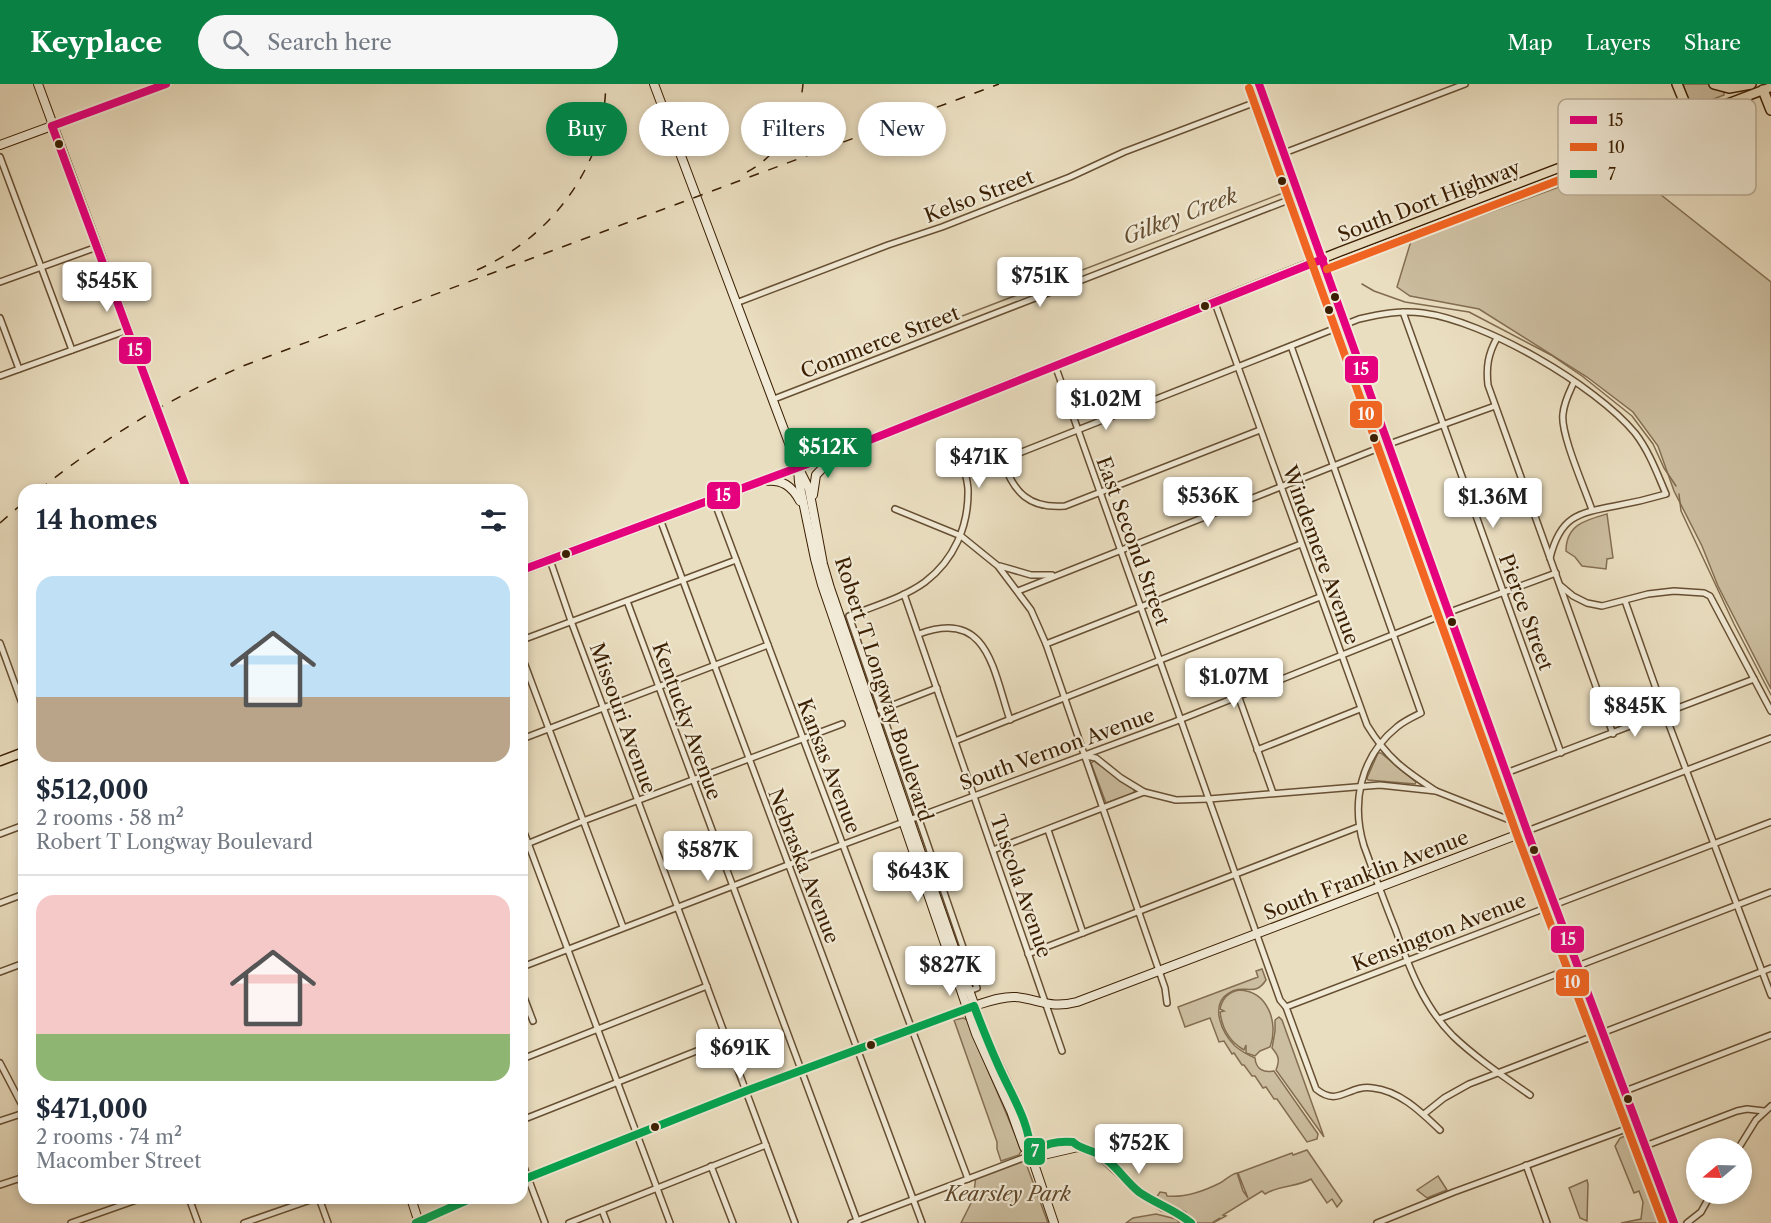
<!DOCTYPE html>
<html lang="en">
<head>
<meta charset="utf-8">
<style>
  body { margin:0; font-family:"Libre Caslon Text",serif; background:#f6f6f7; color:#1f2937; height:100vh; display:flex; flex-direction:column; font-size:22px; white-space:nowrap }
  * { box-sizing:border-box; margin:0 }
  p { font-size:20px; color:#747a83 }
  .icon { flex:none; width:33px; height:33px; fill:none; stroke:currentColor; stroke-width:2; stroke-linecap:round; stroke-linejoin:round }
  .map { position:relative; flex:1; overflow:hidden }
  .side { position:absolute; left:18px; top:400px; width:510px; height:720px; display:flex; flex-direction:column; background:#fff; border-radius:18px; box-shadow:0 3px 9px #0003 }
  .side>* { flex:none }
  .hud { position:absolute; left:546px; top:18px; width:570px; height:54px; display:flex; gap:12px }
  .needle { width:39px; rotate:251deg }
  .controls { position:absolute; left:1686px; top:1054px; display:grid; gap:12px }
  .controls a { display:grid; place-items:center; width:66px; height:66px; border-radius:50%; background:#fff; box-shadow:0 3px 9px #0003; font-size:30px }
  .price { position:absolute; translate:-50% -51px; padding:0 14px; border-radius:6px; background:#fff; color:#222; font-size:20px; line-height:39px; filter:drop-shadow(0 2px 3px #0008) }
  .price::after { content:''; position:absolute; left:50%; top:36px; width:18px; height:14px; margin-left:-9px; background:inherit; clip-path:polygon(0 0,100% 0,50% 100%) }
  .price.selected { background:#0b8043; color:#fff }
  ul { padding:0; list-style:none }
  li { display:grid; align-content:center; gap:12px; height:318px; padding:0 18px }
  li+li { border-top:2px solid #e0e1e3 }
  li span { display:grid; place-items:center; height:186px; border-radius:18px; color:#555 }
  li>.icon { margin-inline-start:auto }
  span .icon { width:108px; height:108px; fill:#fffc; stroke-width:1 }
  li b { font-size:26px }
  h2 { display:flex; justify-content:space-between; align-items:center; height:72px; padding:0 18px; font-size:26px }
  .pill { padding:0 21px; border-radius:27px; background:#fff; box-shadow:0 3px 9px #0003; font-size:21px; line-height:54px }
  .pill.selected { background:#0b8043; color:#fff }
  header { display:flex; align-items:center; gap:36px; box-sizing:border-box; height:84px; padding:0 30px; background:#0b8043; color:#fff }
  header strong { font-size:28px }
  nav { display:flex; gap:33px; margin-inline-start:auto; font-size:21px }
  .search { width:420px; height:54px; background:#f6f6f7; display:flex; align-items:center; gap:15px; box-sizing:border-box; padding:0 21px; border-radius:33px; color:#747a83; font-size:22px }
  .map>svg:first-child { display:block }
</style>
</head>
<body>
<header>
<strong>Keyplace</strong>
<div class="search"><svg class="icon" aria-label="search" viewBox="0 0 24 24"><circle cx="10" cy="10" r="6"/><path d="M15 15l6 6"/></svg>Search here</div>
<nav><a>Map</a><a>Layers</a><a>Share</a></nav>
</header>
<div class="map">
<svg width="1771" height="1139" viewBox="0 0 1771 1139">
  <rect width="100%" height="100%" fill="#eadec0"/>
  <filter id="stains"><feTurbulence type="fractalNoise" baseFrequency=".00333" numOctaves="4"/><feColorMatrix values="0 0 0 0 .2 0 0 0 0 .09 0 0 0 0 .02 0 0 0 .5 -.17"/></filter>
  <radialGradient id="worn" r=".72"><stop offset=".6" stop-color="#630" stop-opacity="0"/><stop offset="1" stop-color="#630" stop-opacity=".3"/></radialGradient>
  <g fill="#ccbea0" stroke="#846e51" stroke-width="1.5">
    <polygon points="1683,0 1708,0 1724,7 1724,11 1698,21 1690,21"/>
    <polygon points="1622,80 1771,198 1771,605 1718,502 1702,462 1674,407 1658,362 1633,328 1587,293 1479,225 1410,212 1397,203 1411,157"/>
    <path d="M1607 430 1613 474 1607 475 1606 485 1582 482 1575 473 1566 467C1566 441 1585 436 1607 430Z"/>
    <polygon points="1378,669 1381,669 1416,698 1415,700 1368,696 1367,694"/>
    <polygon points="1094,677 1134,705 1134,709 1106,719 1091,679"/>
    <path d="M1262 885 1266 896C1255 914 1243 899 1229 909 1209 921 1222 949 1235 962 1241 967 1248 971 1255 974 1256 985 1263 989 1274 987L1318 1050 1317 1055 1307 1058 1277 1015H1274L1266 1003 1263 1004 1255 992H1252L1244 981H1242L1234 969 1232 970 1224 957 1219 958 1210 934 1185 943 1178 923 1258 893 1256 887Z"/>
    <path d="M1239 906C1268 907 1279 939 1270 963L1260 967 1255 972 1246 969V961L1244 966C1230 958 1222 944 1220 928L1224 927 1220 925C1222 915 1229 908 1239 906Z"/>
    <path d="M1279 933 1282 936 1324 1053 1276 986C1280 976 1279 972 1272 964L1275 947V936Z"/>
    <path d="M963 934 968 936C983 980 1005 1022 1021 1067L1019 1071 1001 1077 997 1065V1058L954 936Z"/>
    <polygon points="1632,1049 1665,1139 1621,1139 1641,1135 1643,1118 1639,1107 1634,1109 1615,1062 1620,1054"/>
    <path d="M1307 1066 1342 1117 1337 1123 1332 1115 1327 1119 1311 1095C1298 1103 1279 1101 1265 1110L1262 1107 1223 1131 1226 1132 1213 1139 1220 1134 1212 1139H1195L1181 1127 1159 1117 1156 1114 1160 1108 1166 1109 1167 1112C1185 1114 1204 1107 1220 1099 1226 1096 1229 1091 1237 1089L1243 1107 1248 1114 1238 1089 1292 1069 1293 1071Z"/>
    <polygon points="1024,1074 1048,1139 961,1139 973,1115 976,1092"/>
    <polygon points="1438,1092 1447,1106 1427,1114 1417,1106"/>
    <polygon points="1587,1096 1588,1100 1587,1137 1580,1134 1569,1104"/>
    <polygon points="1156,1130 1176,1135 1180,1139 1126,1139 1133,1134"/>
  </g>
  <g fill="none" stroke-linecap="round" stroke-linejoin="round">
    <g stroke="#806b4d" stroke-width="1.5">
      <polyline points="1362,200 1374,207 1405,218 1469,228 1551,271 1582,292 1632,332 1653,360 1664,384 1676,402"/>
      <polyline points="920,240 925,245 931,244 1283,109"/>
      <polyline points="1679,410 1681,427 1734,540 1771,611"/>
    </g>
    <g stroke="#674f32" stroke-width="8">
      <g id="street">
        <polyline points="1284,69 1465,0"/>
        <polyline points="0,73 72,266"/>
        <polyline points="0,198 97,163"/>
        <polyline points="736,219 888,161 942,143 1070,93 1124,68 1264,15"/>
        <path d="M1215 219 1367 641C1387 674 1404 686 1436 707"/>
        <polyline points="1403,228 1561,669"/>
        <polyline points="0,234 19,285"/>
        <path d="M1497 254C1488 270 1486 283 1488 301L1613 650"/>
        <path d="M1291 262 1421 629C1413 633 1404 637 1397 643 1360 673 1351 719 1364 762 1374 789 1384 817 1395 844 1409 883 1423 922 1453 952 1476 974 1503 992 1530 1011"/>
        <path d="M1055 281 1280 916 1286 923 1316 1005C1339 1024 1348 1000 1373 1004 1400 1007 1421 1028 1440 1046"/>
        <polyline points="0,292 128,246"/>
        <path d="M1574 298C1569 309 1564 318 1563 330 1560 349 1585 405 1592 426"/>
        <polyline points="774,315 1299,112"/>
        <path d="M956 361C961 375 967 390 968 405 969 442 954 476 925 498 903 514 874 522 849 532L977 904 969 907"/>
        <path d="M1003 376C1013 409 1030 425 1065 422L1260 346"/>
        <path d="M966 390 1359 235C1380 230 1401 226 1423 229 1485 237 1595 301 1635 349 1649 367 1657 389 1666 410 1649 415 1632 419 1615 422 1577 429 1560 433 1550 474"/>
        <polyline points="713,414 968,1095"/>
        <polyline points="895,425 961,452 998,482 1031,526 1046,560 1165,904 1167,919"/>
        <polyline points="660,435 922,1139"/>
        <polyline points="550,476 571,537 795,1139"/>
        <polyline points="1000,482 1031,491 1052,491"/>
        <polyline points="1561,502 1573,512 1587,519 1602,522 1648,510 1674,507 1704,509 1710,512 1771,627"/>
        <polyline points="1018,507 1389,360 1495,322"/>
        <polyline points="904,510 1062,967"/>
        <polyline points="627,517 858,1139"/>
        <polyline points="1625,517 1665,630 1771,911"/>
        <path d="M919 550C988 524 993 586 1010 636"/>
        <polyline points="522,556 736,476"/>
        <polyline points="0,559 24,625"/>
        <polyline points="1046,560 1301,460"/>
        <polyline points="522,573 623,843"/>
        <polyline points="1238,611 1273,709"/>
        <polyline points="880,626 937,604"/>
        <polyline points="522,655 768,561"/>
        <polyline points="955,657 1320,513"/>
        <polyline points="1257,666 1360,625"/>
        <polyline points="1086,672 1096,674 1121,694 1144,708 1176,716 1209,715 1380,701 1436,707 1507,735 1521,731"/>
        <polyline points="1506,689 1754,595"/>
        <polyline points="522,743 670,1139"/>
        <polyline points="1048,746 1083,849"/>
        <polyline points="1527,747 1771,654"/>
        <polyline points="0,750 24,741"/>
        <polyline points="522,762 583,737 842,640"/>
        <polyline points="993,766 1144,708"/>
        <polyline points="0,819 24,810"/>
        <polyline points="1028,870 1358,743"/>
        <polyline points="522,883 793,779 1174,638 1455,526 1556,489"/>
        <polyline points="0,888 24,879"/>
        <polyline points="522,908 533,937"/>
        <polyline points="1286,923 1771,738"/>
        <polyline points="1439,935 1771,808"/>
        <polyline points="522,975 707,902"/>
        <polyline points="0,979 24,1025"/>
        <polyline points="1625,1007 1771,951"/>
        <polyline points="1424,1030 1444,1014 1469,1000 1771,884"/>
        <polyline points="522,1036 727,955"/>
        <polyline points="0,1037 24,1029"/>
        <polyline points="1645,1062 1737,1027 1747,1025 1764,1027"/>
        <polyline points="1738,1065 1756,1036 1771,1022"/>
        <polyline points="522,1078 545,1139"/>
        <polyline points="1526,1081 1547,1139"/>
        <polyline points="711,1082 733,1139"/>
        <polyline points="0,1101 24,1093"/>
        <polyline points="189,1114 198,1139"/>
        <polyline points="319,1114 328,1139"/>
        <polyline points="602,1126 607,1139"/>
        <polyline points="71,1139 142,1114"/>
        <polyline points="244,1139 316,1114"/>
        <polyline points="569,1139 766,1061"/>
        <polyline points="851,1139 1031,1071"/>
        <polyline points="1377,1139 1454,1108 1637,1041"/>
        <polyline points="1687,1139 1701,1128 1711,1110"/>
      </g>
    </g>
    <g stroke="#3b1f02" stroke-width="10">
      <g id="secondary">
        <polyline points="38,0 187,406"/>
        <path d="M654 0 798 383 809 405 823 480 830 504C881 651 930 799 983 945 995 979 1033 1039 1031 1071"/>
        <polyline points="1259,0 1527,747 1674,1139"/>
        <polyline points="0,61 166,0"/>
        <polyline points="798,385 799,398 815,475 822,501 976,950 1011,1027 1024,1063 1031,1071 1054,1139"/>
        <path d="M765 397C782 395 792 402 800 417"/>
        <polyline points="813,411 816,391 835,371"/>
        <path d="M1031 1071C1042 1059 1056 1056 1073 1058L1078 1063 1099 1070 1138 1107 1163 1123 1182 1131 1191 1139"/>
        <polyline points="1031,1071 1039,1072 1078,1063"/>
        <path d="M522 1096 746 1007 974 922C987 918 1002 912 1016 913 1041 916 1050 925 1077 918L1527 747"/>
        <polyline points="411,1114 419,1139"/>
        <polyline points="416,1139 473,1114"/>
      </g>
    </g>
    <g stroke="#3b1f02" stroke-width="11">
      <g id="primary">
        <polyline points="522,486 837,369 1339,168 1771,3"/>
        <polyline points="0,677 24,668"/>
      </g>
    </g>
    <g stroke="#3b1f02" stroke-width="12">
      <g id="highway">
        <polyline points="1677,0 1691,34"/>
        <polyline points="1714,0 1729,4 1751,0"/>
        <polyline points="1763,6 1771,26"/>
      </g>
    </g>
    <use href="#street" stroke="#f1ead6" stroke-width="5"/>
    <use href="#secondary" stroke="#f1ead6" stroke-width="8"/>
    <use href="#primary" stroke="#eadec0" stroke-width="8"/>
    <use href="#highway" stroke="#eadec0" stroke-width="9"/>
    <g stroke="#3b1f02" stroke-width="1.5" stroke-dasharray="10 10" stroke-linecap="butt">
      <path d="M747 88C779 71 800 36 803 0"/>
      <path d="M477 186C526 164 564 129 588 80 591 73 595 66 597 59 603 40 605 20 606 0"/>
      <path d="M39 406C103 355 168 315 243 282L999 0"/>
      <polyline points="0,439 24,418"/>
    </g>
    <g stroke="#f1ead6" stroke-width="12">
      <g id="bus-1">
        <polyline points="1259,0 1527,747 1674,1139"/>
        <polyline points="52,42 187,406"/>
        <polyline points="52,42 166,0"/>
        <polyline points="522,486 837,369 1323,175"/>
      </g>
    </g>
    <g stroke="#f1ead6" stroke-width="12">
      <g id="bus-2">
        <polyline points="1249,4 1517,751 1663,1139"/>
        <path d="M1327 185 1653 60C1664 50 1652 33 1648 20"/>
      </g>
    </g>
    <g stroke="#f1ead6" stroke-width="12">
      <g id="bus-3">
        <path d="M1031 1071C1043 1059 1057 1057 1073 1058 1080 1065 1089 1065 1098 1070 1114 1078 1125 1097 1139 1108 1156 1120 1176 1126 1191 1139"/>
        <path d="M522 1096 746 1007 974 922C982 943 990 963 999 983 1012 1012 1030 1039 1031 1071"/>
        <polyline points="416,1139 472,1114"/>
      </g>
    </g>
    <use href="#bus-1" stroke="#e5007d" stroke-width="8"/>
    <use href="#bus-2" stroke="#f26522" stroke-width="8"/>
    <use href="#bus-3" stroke="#00a651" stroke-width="8"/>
  </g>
  <g fill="#3b1f02" stroke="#f1ead6" stroke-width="2">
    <circle cx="59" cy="60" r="5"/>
    <circle cx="1282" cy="97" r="5"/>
    <circle cx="1335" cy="213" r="5"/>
    <circle cx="1205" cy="222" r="5"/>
    <circle cx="1329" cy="226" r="5"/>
    <circle cx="1374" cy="354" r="5"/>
    <circle cx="566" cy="470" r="5"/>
    <circle cx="1452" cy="538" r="5"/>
    <circle cx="1534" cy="766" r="5"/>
    <circle cx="871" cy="961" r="5"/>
    <circle cx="1628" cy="1015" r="5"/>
    <circle cx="655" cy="1043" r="5"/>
  </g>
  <g text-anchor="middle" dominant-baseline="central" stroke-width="4.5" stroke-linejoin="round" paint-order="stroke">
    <g font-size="20" fill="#3b1f02" stroke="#f1ead6">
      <text transform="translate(979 112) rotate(-21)">Kelso Street</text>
      <text transform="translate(1429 117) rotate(-21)">South Dort Highway</text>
      <text transform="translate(880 258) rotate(-21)">Commerce Street</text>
      <text transform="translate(1133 457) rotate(70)">East Second Street</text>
      <text transform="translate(1321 471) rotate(70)">Windemere Avenue</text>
      <text transform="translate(1526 528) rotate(70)">Pierce Street</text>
      <text transform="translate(884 605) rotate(72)">Robert T Longway Boulevard</text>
      <text transform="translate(623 634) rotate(70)">Missouri Avenue</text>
      <text transform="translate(687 637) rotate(70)">Kentucky Avenue</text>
      <text transform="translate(1057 665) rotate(-20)">South Vernon Avenue</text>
      <text transform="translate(829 682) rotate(69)">Kansas Avenue</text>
      <text transform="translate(804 782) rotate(69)">Nebraska Avenue</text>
      <text transform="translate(1366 791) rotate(-21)">South Franklin Avenue</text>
      <text transform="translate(1021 802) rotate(71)">Tuscola Avenue</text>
      <text transform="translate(1439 848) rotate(-21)">Kensington Avenue</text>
    </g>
    <g font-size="20" font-style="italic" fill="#5f472a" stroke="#f1ead6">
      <text x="1008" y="1110">Kearsley Park</text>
    </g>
    <g font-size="21" font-style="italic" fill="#634b2e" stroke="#f1ead6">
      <text transform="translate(1180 132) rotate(-21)">Gilkey Creek</text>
    </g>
  </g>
  <rect x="1558" y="15" width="198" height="96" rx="9" fill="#f1ead6" stroke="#baad96" stroke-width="1.5"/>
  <rect x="1570" y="32" width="27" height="8" fill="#e5007d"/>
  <rect x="1570" y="59" width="27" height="8" fill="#f26522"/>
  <rect x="1570" y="86" width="27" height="8" fill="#00a651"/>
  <g font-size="16" fill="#3b1f02">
    <text x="1608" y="42">15</text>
    <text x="1608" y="69">10</text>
    <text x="1608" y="96">7</text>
  </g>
  <g stroke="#f1ead6" stroke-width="2">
    <rect x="118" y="252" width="34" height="29" rx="6" fill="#e5007d"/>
    <rect x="1344" y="271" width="35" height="29" rx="6" fill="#e5007d"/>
    <rect x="1349" y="316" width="34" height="29" rx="6" fill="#f26522"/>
    <rect x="706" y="397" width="35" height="29" rx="6" fill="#e5007d"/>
    <rect x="1550" y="841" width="35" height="29" rx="6" fill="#e5007d"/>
    <rect x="1555" y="884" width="35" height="29" rx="6" fill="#f26522"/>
    <rect x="1023" y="1053" width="23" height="29" rx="6" fill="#00a651"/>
  </g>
  <g font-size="16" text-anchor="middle" font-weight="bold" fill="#fff">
    <text x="135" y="272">15</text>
    <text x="1361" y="291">15</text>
    <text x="1366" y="336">10</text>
    <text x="723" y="417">15</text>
    <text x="1568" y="861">15</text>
    <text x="1572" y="904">10</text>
    <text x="1035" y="1073">7</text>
  </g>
  <rect width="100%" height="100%" filter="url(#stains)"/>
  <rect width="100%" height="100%" fill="url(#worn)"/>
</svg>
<div class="controls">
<a><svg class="needle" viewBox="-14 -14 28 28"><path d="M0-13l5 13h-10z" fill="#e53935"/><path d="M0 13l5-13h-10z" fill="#747a83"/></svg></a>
</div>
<b class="price" style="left:1040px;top:224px">$751K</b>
<b class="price" style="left:107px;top:229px">$545K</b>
<b class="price" style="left:1106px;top:347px">$1.02M</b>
<b class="price selected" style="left:828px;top:395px">$512K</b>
<b class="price" style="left:979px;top:405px">$471K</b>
<b class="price" style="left:1208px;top:444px">$536K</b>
<b class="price" style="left:1493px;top:445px">$1.36M</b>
<b class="price" style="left:1234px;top:625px">$1.07M</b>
<b class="price" style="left:1635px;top:654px">$845K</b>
<b class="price" style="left:708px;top:798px">$587K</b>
<b class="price" style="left:918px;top:819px">$643K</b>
<b class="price" style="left:950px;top:913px">$827K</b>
<b class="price" style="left:740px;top:996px">$691K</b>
<b class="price" style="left:1139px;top:1091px">$752K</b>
<div class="hud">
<a class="pill selected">Buy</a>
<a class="pill">Rent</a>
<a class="pill">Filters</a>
<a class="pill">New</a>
</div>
<section class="side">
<h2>14 homes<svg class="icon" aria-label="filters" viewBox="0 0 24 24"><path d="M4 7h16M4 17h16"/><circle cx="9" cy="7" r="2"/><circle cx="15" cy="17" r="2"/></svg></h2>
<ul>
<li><span style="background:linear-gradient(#bfe0f5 65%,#b9a48a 0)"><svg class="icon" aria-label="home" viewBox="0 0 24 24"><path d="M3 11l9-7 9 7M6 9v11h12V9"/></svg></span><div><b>$512,000</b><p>2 rooms · 58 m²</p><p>Robert T Longway Boulevard</p></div></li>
<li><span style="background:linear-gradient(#f6c9c9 75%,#8fb573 0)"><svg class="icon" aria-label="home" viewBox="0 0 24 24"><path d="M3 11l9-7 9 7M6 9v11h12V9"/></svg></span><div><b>$471,000</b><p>2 rooms · 74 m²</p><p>Macomber Street</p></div></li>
</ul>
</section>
</div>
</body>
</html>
